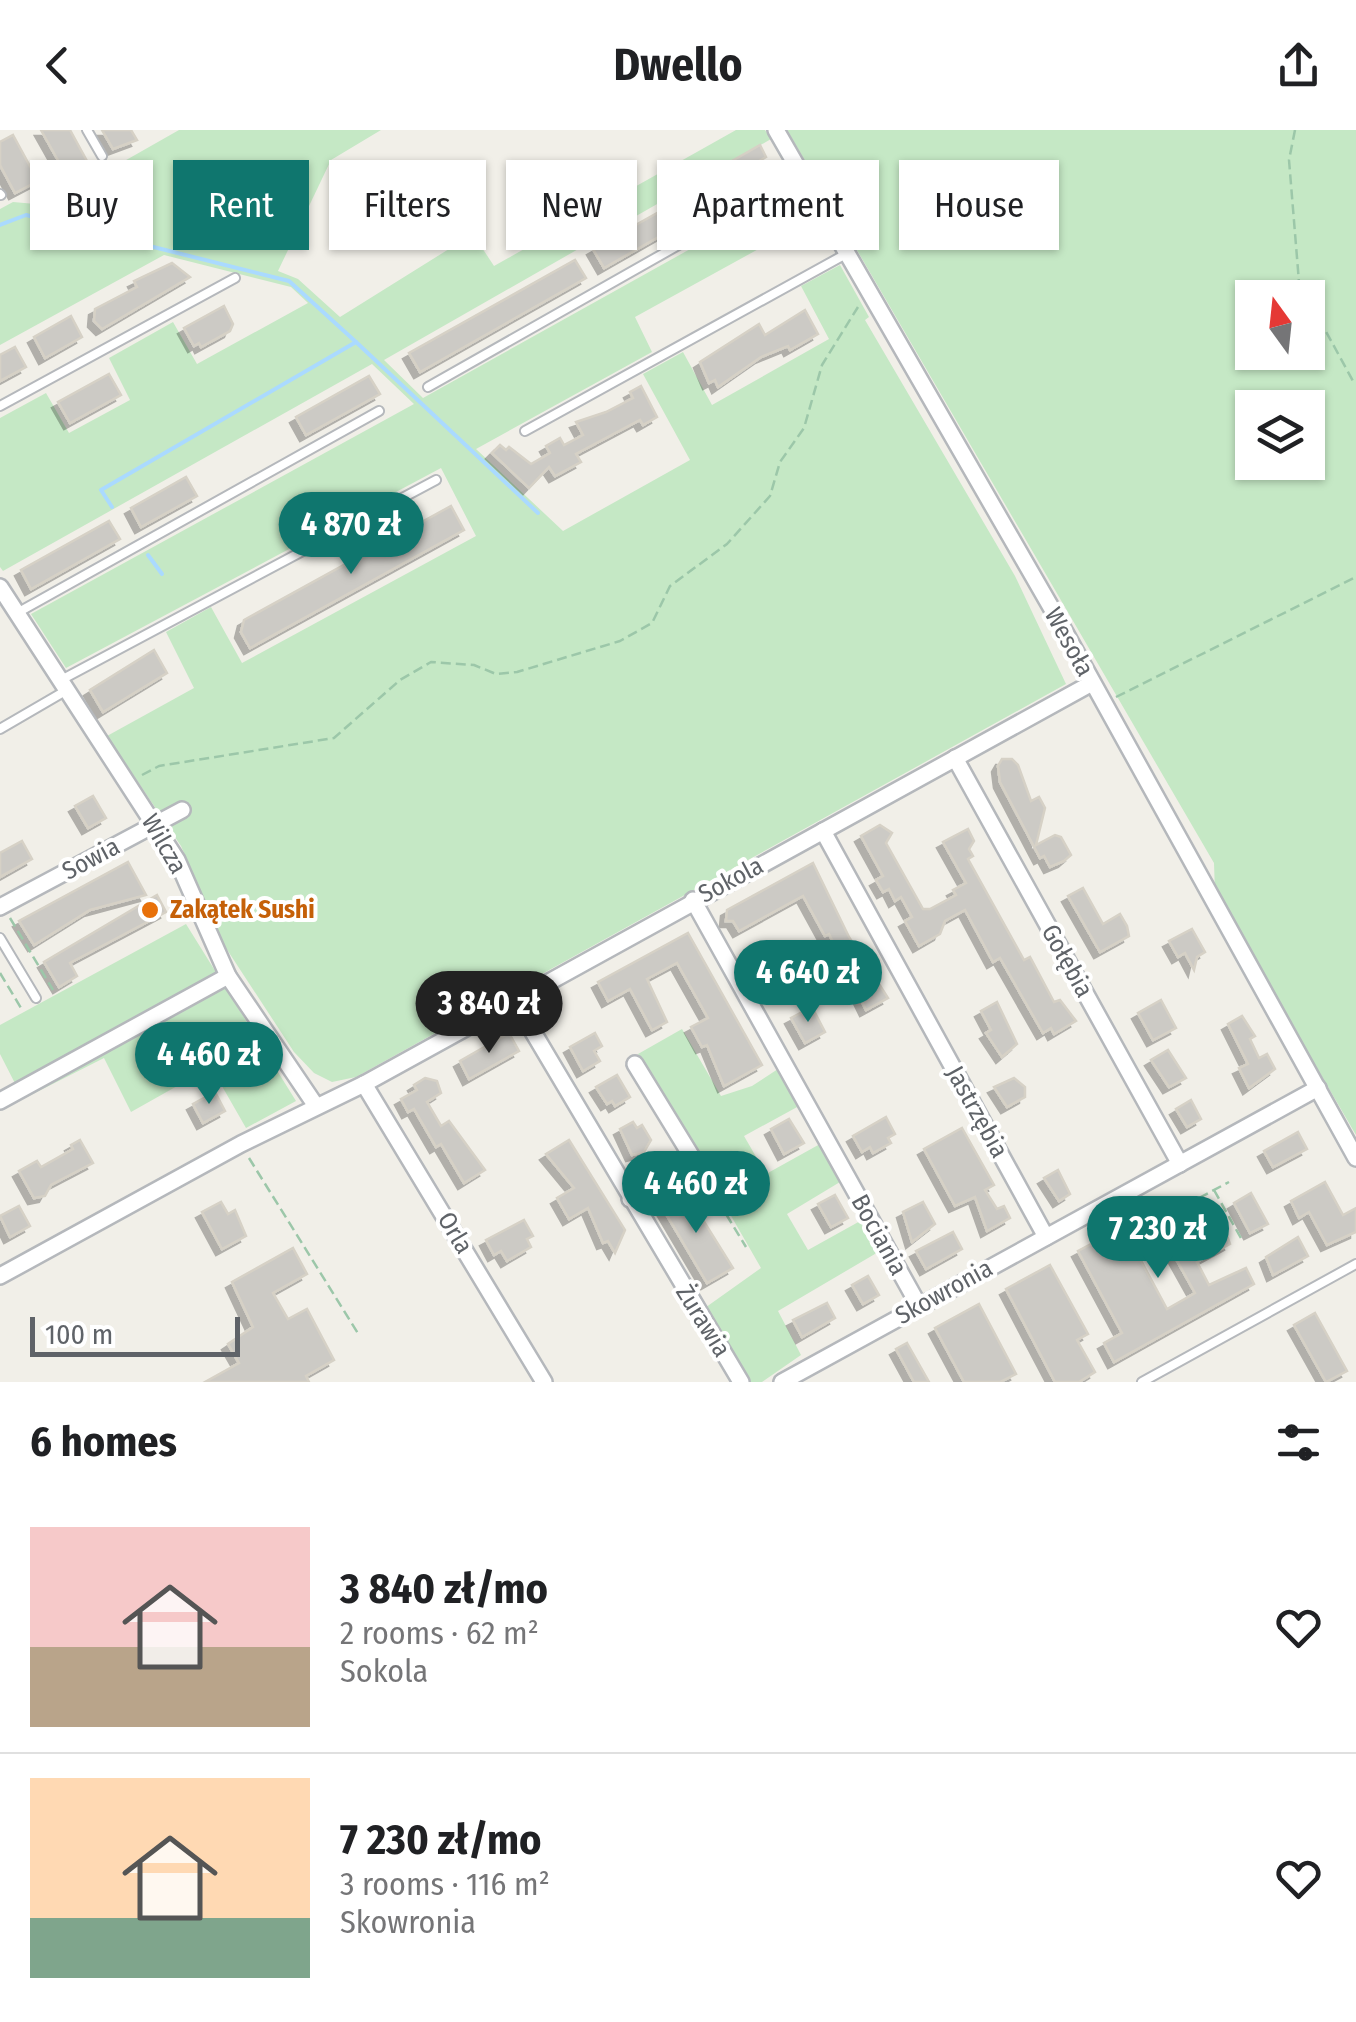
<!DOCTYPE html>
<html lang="en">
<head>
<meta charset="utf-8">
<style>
  body { margin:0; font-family:"Fira Sans Condensed",sans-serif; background:#f2f2f2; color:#202124; height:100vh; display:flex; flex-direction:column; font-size:38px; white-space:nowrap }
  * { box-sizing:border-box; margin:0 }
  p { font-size:32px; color:#757577 }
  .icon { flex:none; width:55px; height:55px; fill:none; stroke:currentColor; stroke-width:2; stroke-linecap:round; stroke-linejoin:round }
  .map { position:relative; height:1252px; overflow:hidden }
  .details { display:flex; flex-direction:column; background:#fff; flex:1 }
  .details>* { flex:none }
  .top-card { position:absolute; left:30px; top:30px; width:1298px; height:90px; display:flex; gap:20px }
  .needle { width:65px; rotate:345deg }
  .fabs { position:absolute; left:1235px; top:150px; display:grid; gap:20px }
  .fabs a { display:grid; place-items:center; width:90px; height:90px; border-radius:0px; background:#fff; box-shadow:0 2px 8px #0004; font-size:50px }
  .scale { position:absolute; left:30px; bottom:25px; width:210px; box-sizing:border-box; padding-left:10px; border:5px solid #5f6368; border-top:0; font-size:28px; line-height:35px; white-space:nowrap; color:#5f6368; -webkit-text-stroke:8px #fff; paint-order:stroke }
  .price { position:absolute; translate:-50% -85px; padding:0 22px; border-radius:35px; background:#0f766e; color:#fff; font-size:32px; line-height:65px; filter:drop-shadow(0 2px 5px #0008) }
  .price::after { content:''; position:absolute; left:50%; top:60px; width:30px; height:22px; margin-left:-15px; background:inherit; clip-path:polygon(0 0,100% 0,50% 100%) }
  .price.selected { background:#222; color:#fff }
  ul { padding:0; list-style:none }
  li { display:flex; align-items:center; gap:30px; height:250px; padding:0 30px }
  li+li { border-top:2px solid #e0e0e0 }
  li span { display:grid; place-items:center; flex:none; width:280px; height:200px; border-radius:0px; color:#555 }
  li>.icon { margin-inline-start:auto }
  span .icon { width:120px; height:120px; fill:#fffc; stroke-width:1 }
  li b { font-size:42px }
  h2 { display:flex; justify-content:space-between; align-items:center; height:120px; padding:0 30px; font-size:42px }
  .pill { padding:0 35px; border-radius:0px; background:#fff; box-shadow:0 2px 8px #0004; font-size:35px; line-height:90px }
  .pill.selected { background:#0f766e; color:#fff }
  header { display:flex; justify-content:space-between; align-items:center; height:130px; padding:0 30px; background:#fff; font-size:45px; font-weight:700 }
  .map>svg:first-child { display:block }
</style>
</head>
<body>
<header><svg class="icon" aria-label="back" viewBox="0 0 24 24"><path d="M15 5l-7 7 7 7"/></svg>Dwello<svg class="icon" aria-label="share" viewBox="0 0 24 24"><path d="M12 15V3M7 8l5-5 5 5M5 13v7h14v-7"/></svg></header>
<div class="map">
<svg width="1356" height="1252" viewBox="0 0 1356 1252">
  <defs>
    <filter id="shadow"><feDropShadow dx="-6" dy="6" stdDeviation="0" flood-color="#0004"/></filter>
  </defs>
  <rect width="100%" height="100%" fill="#f1efe8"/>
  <g fill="#c5e8c5" fill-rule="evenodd">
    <polygon points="179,0 381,0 331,30 278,141 298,149 340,187 473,104 494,136 736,0 765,0 771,9 384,230 423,268 796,60 813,89 635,187 652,222 476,319 563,401 690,330 643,244 683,222 712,275 829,209 801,156 840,135 869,187 865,190 1015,446 1066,554 356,947 332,952 314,943 294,922 224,815 181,716 107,606 194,558 166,502 211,477 242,533 476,406 441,338 66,538 31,484 414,274 372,234 3,441 0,437 0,288 46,263 69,303 130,270 109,228 173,192 197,234 308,173 291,157 164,125 0,215 0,79 13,72 47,75"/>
    <path d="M787 0H1356V1005L1215 763 1214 733ZM1252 168H1308V222H1252ZM1252 278H1308V332H1252Z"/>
    <polygon points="186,794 296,971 246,998 211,937 131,982 104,928 23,969 0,924 0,895"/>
    <polygon points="682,899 721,966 752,956 778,939 799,976 744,1006 766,1044 820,1014 840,1052 787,1084 808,1120 862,1090 880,1121 778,1181 801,1225 762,1252 745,1252 702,1180 761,1138 638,924"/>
  </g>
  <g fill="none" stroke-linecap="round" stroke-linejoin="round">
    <g stroke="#aadaff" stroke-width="4">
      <polyline points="0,95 26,85 289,151 356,212 101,360 112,377"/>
      <polyline points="356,212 538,383"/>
      <polyline points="148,425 162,444"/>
    </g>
  </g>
  <g fill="#cccac5" stroke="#d6d1c6" stroke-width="2.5" filter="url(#shadow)">
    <polygon points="41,0 70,0 88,33 68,48"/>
    <polygon points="102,0 131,0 137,10 113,19"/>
    <polygon points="13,5 38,51 15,63 0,35 0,12"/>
    <polygon points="760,15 766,27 754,34 762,48 604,138 593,119 682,69 678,62"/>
    <polygon points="575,130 586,148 420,242 409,223"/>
    <polygon points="172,133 190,147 102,199 94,191 95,179 137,157 134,151"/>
    <polygon points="224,176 233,194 230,201 201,217 199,213 194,216 184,198"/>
    <polygon points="805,180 818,204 790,220 788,216 761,227 718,257 715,250 709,253 700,232 759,194 765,205"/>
    <polygon points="71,186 82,207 45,228 34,207"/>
    <polygon points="15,217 26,237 0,251 0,225"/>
    <polygon points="109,244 121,265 70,293 58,272"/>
    <polygon points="369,246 380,264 306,305 296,287"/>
    <polygon points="641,256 657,287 643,295 640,290 576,324 581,332 555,346 549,337 529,358 492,323 500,315 506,320 509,317 531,334 550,323 546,316 560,308 564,315 583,305 576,292 606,282 633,268 630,262"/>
    <polygon points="186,347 197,366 141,397 131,378"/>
    <polygon points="451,376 464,400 250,518 241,502 244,490"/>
    <polygon points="109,391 120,409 31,459 21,440"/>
    <polygon points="154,520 167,543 103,582 90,560"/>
    <polygon points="1002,629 1012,629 1018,635 1031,671 1039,667 1045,678 1036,715 1055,705 1061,707 1071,725 1064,731 1050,737 1044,726 1040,728 1000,652 998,636"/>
    <polygon points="93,666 106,688 88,698 75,676"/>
    <polygon points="880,695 892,703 886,713 923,779 930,779 956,765 953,760 966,753 943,712 968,699 974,711 969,719 973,726 968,729 1024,830 1030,827 1054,872 1060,870 1076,891 1054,904 1051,898 1043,903 1000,828 993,832 965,780 945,791 940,804 919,816 905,791 912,787 901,767 895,771 889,759 883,762 876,750 883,746 861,706"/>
    <polygon points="22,711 32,729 0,747 0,723"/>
    <polygon points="128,732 146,765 90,780 34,815 19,791"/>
    <polygon points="813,733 849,807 888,868 866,880 829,804 825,806 803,766 739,801 733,791 726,791 727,780"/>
    <polygon points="1083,758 1103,794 1120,784 1127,796 1129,806 1100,822 1068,766"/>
    <polygon points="157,765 166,782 70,833 77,846 59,857 44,832"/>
    <polygon points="1192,799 1205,822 1197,827 1194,840 1185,823 1178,827 1169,811"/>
    <polygon points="688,803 762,935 724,956 707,915 702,917 691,897 708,888 677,833 647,849 667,892 652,900 630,859 608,871 598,852"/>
    <polygon points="1161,870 1176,898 1153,910 1138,883"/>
    <polygon points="997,872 1017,914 1002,927 986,903 991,900 981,881"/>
    <polygon points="812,877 825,902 805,913 791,888"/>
    <polygon points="1242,886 1255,906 1250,909 1259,928 1267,924 1275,939 1249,958 1239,938 1248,934 1228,894"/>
    <polygon points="509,903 519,921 469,949 460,931"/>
    <polygon points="595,903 602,916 594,921 600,931 583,941 570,917"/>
    <polygon points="1168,920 1186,948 1169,957 1151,930"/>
    <polygon points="617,945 630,967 615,976 612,971 607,974 596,957"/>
    <polygon points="425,948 437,951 441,963 427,972 441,996 449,991 485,1040 464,1053 441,1014 436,1017 414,979 408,982 401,969 417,960 414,955"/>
    <polygon points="1014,948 1025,957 1025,967 1007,977 994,957"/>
    <polygon points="215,962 225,981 203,993 193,974"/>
    <polygon points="1191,970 1201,989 1187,997 1176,979"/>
    <polygon points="886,987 895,1004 888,1008 891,1013 873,1023 870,1017 862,1022 853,1006"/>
    <polygon points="789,989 804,1013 784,1024 771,999"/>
    <polygon points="633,992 637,998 642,995 651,1010 644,1022 632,1025 620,999"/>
    <polygon points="962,998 994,1055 985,1060 997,1079 1004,1076 1010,1088 987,1101 975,1067 955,1076 924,1019"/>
    <polygon points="1298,1002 1307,1019 1273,1037 1264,1021"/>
    <polygon points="80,1010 93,1033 51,1055 45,1066 34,1068 19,1041 37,1031 41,1037 73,1019 71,1015"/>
    <polygon points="569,1010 625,1100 615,1123 608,1111 603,1113 588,1078 569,1089 557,1068 574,1058 546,1024"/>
    <polygon points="1058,1040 1070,1064 1059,1071 1044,1048"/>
    <polygon points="1325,1052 1343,1085 1356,1078 1356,1102 1327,1115 1309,1082 1299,1088 1291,1071"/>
    <polygon points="683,1058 733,1138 707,1153 659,1072"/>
    <polygon points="1251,1063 1268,1094 1250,1103 1234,1073"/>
    <polygon points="835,1065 848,1088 831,1097 818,1074"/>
    <polygon points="221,1072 228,1084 235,1080 246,1106 222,1119 202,1082"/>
    <polygon points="923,1072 935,1094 912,1112 903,1082"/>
    <polygon points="1165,1074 1180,1101 1214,1084 1226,1103 1230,1114 1197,1132 1209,1155 1246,1138 1254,1154 1114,1232 1104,1213 1122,1203 1078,1121 1123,1097 1167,1179 1195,1163 1150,1082"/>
    <polygon points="19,1076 30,1096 10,1107 0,1086"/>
    <polygon points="524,1090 533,1106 527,1109 531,1117 507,1131 501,1121 494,1125 486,1110"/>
    <polygon points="953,1102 962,1119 926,1139 916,1121"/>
    <polygon points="1298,1107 1308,1126 1273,1145 1266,1127"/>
    <polygon points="293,1118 307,1144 273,1163 288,1189 307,1179 334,1230 306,1246 309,1252 205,1252 239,1233 228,1214 253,1197 232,1152"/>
    <polygon points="1050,1135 1088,1204 1077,1210 1095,1242 1079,1252 1055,1252 1006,1159"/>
    <polygon points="868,1146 879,1165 863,1174 852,1155"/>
    <polygon points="827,1173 835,1188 802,1207 793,1190"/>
    <polygon points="979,1174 1016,1244 1000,1252 964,1252 935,1198"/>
    <polygon points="1315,1183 1347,1241 1326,1252 1294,1195"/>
    <polygon points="907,1213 920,1236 929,1252 914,1252 896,1219"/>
  </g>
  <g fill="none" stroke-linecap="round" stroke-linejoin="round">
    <g stroke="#b5b8bc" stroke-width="12">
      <g id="lane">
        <polyline points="87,0 102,26"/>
        <polyline points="0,64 1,65"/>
        <polyline points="428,257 802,45"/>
        <polyline points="0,276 235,148"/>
        <polyline points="525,301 846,124"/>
        <polyline points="17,483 379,281"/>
        <polyline points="61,550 436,350"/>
        <polyline points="0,599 67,560"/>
        <polyline points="0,808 36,868"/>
        <polyline points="1142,1252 1356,1134"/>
      </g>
    </g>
    <g stroke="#b5b8bc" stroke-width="20">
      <g id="street">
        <polyline points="776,0 1056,486 1356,1028"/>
        <polyline points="0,457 177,730 228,846 316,976"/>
        <polyline points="955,628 1180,1034"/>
        <polyline points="823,701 1046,1107"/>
        <polyline points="693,770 919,1176"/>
        <polyline points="0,777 182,680"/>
        <polyline points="514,870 741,1252"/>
        <polyline points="364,954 544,1252"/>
        <polyline points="0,971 228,846"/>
        <polyline points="630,1069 695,1032 635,934"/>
        <polyline points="0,1146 241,1014 364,954 1092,553"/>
        <polyline points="782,1252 1318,958"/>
      </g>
    </g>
    <g stroke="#9cc7a9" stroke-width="2.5" stroke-dasharray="10 5" stroke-linecap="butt">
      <polyline points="1295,0 1289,30 1299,152 1353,251"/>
      <polyline points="1116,567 1356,447"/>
      <polyline points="142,645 159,636 334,608 400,550 431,532 474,535 496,544 517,542 620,511 652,493 670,456 727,414 770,366 780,332 804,298 822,235 858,177"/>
      <polyline points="10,788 53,860"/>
      <polyline points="0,843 21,878"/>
      <polyline points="249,1028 359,1205"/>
      <polyline points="703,1046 746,1117"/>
      <polyline points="1214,1060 1242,1110"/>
      <polyline points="1199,1068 1229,1052"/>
    </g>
    <use href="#lane" stroke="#fff" stroke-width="8"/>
    <use href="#street" stroke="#fff" stroke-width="15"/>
  </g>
  <circle fill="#e8710a" stroke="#fff" stroke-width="4" cx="150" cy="780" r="10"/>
  <g text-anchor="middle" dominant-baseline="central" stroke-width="8" stroke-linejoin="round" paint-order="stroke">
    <g font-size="25" fill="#5f6368" stroke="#fff">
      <text transform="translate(1069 512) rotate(61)">Wesoła</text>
      <text transform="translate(164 714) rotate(60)">Wilcza</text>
      <text transform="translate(91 729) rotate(-28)">Sowia</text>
      <text transform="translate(731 750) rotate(-28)">Sokola</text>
      <text transform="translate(1067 831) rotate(61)">Gołębia</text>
      <text transform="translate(977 982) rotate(61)">Jastrzębia</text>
      <text transform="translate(455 1103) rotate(59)">Orla</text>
      <text transform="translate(879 1105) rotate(61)">Bociania</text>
      <text transform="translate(944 1162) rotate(-29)">Skowronia</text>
      <text transform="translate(703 1191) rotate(58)">Żurawia</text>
    </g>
    <g font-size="25" font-weight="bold" fill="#c56008" stroke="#fff" text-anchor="start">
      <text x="170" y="780">Zakątek Sushi</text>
    </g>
  </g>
</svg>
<div class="fabs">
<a><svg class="needle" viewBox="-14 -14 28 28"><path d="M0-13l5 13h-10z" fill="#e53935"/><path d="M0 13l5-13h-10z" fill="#757577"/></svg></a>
<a><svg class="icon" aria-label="layers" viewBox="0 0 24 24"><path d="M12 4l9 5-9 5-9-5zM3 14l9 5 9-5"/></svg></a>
</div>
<div class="scale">100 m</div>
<b class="price" style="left:351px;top:447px">4 870 zł</b>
<b class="price" style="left:808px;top:895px">4 640 zł</b>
<b class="price selected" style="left:489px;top:926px">3 840 zł</b>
<b class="price" style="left:209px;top:977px">4 460 zł</b>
<b class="price" style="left:696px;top:1106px">4 460 zł</b>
<b class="price" style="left:1158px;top:1151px">7 230 zł</b>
<div class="top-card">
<a class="pill">Buy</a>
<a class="pill selected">Rent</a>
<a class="pill">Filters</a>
<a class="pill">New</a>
<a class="pill">Apartment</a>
<a class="pill">House</a>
</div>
</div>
<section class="details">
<h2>6 homes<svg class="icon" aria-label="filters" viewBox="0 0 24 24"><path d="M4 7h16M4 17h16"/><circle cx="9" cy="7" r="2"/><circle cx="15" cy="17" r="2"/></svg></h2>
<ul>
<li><span style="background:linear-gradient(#f6c9c9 60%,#b9a48a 0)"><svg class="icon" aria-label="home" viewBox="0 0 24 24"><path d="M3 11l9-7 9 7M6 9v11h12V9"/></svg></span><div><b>3 840 zł/mo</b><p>2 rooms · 62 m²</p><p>Sokola</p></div><svg class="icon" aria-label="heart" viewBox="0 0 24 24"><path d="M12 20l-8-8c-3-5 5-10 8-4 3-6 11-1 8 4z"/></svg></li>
<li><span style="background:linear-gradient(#ffd9b3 70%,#7fa58c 0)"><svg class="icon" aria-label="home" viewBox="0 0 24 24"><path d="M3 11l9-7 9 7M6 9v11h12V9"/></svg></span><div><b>7 230 zł/mo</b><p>3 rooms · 116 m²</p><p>Skowronia</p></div><svg class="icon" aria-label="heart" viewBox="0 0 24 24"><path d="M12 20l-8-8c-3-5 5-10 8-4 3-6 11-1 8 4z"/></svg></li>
</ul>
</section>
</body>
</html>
